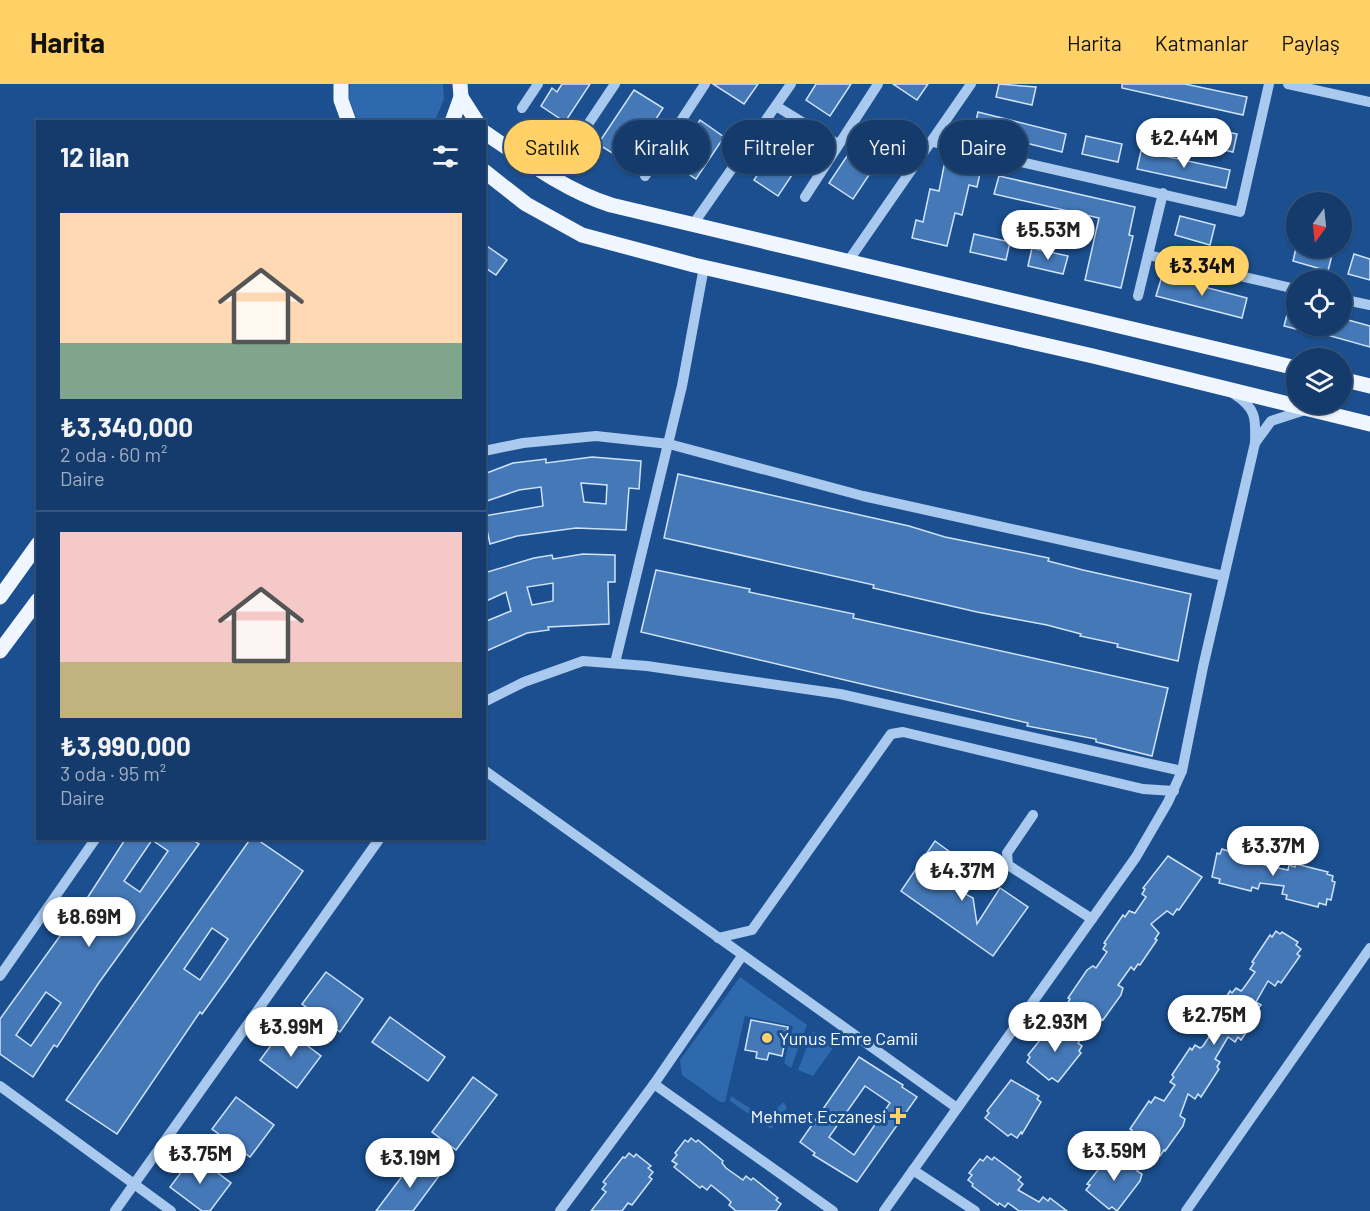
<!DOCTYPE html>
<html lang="tr">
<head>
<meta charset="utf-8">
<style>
  body { margin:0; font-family:Barlow,sans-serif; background:#214673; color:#f1f3f6; height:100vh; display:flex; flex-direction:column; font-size:22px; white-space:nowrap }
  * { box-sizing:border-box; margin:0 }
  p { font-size:20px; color:#9dadc1 }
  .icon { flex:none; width:33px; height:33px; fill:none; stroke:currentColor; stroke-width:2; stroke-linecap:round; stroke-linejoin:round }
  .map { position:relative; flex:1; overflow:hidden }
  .panel { position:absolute; left:36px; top:36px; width:450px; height:720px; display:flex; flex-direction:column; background:#143b6b; border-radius:0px; box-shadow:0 2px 4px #0004,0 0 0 2px #33557e }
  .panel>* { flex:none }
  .guide { position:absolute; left:504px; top:36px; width:570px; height:54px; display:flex; gap:12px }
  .needle { width:39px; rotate:195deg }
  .buttons { position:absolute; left:1286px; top:108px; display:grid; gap:12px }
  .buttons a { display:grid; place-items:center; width:66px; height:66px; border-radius:50%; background:#143b6b; box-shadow:0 2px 4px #0004,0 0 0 2px #33557e; font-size:30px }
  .price { position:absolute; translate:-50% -51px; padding:0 14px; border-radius:21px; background:#fff; color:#222; font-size:20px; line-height:39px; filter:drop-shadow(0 2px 3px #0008) }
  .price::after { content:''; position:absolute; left:50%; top:36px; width:18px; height:14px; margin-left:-9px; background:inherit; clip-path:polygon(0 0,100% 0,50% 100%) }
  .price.current { background:#ffd166; color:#111 }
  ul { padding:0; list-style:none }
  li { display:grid; align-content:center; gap:12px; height:318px; padding:0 24px }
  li+li { border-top:2px solid #33557e }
  li span { display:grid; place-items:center; height:186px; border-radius:0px; color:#555 }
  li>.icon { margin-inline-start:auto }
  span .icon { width:108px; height:108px; fill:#fffc; stroke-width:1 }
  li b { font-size:26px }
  h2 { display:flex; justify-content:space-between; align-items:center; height:72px; padding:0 24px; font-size:26px }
  .pill { padding:0 21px; border-radius:27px; background:#143b6b; box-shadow:0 2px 4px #0004,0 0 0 2px #33557e; font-size:21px; line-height:54px }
  .pill.current { background:#ffd166; color:#111 }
  header { display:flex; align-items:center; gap:36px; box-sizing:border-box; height:84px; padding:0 30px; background:#ffd166; color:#111 }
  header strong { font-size:28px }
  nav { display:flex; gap:33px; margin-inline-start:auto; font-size:21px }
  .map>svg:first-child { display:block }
</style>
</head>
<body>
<header>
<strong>Harita</strong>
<nav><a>Harita</a><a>Katmanlar</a><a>Paylaş</a></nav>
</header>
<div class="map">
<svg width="1370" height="1127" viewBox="0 0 1370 1127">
  <rect width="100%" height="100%" fill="#1b4f8f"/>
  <g fill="#2e69ad">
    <polygon points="350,0 443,0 444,15 435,37 358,37 349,15"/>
    <polygon points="740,893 807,941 791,984 784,979 793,942 745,932 725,1018 720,1018 682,991 680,976"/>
    <polygon points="813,947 835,961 813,992 798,986"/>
    <polygon points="731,1012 765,1034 784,1018 787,1024 771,1045 730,1017"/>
  </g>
  <g fill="#4478b7" stroke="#cfe3fa" stroke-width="1.5" fill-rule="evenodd">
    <polygon points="562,0 590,0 565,38 541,22 552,4 557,8"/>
    <polygon points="713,0 758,0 744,20"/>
    <polygon points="816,0 851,0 830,32 806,16"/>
    <polygon points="893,0 928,0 917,16"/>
    <polygon points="999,0 1036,3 1032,21 996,13"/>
    <polygon points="1122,0 1185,0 1247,13 1243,31 1122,4"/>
    <polygon points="634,6 663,24 628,79 598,60"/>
    <polygon points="978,28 1066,50 1062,68 974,46"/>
    <polygon points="700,36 724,53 696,95 672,79"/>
    <polygon points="1201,42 1237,50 1233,68 1197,60"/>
    <polygon points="1086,52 1122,60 1118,78 1082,70"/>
    <polygon points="782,54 806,70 778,112 754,96"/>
    <polygon points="857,57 881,73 853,115 829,99"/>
    <polygon points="1141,67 1230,86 1226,104 1137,85"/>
    <polygon points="945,77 981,85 977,103 969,101 962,131 955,129 947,162 912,154 916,136 923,138 930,105 939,107"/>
    <polygon points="999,92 1135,123 1129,151 1133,152 1121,204 1085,196 1099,134 994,110"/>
    <polygon points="1180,132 1215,141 1210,161 1175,151"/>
    <polygon points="974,150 1010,158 1006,176 970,168"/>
    <polygon points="484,160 507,176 496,191 484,183"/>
    <polygon points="1032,164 1068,172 1063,190 1028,182"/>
    <polygon points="1296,164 1322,164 1333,167 1328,187 1293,177"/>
    <polygon points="1354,170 1370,175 1370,196 1348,190"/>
    <polygon points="1162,192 1247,214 1242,234 1156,212"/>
    <polygon points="1292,212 1296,212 1296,245 1284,242"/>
    <polygon points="1341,234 1370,242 1370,263 1302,244 1302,242 1341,242"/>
    <path d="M592 373 641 377 639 405 629 404 626 446 576 444 517 452 490 460 484 432 543 422 541 403 519 406 484 418V390L513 379 546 375V379ZM581 399 607 401 606 420 584 418Z"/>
    <polygon points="678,390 909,442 945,453 1049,474 1048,477 1083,486 1191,510 1178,577 1117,563 1118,560 1080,552 1081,550 1047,541 977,528 873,504 874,501 664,454"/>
    <path d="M583 470 615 471V498H608L609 540 548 543 549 546 527 549 484 568V538L511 527 506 508 484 518V489L534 474 552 471 553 475ZM553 499V517L532 521 527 503Z"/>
    <polygon points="656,486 750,505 749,508 854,530 853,534 1168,604 1152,672 1096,658 1096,655 1027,642 1028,639 641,548"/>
    <path d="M126 754H190L199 760 98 900 57 963 54 961 33 993 0 970V935L86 816ZM152 756 168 767 140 808 124 797ZM46 908 61 919 31 962 16 951Z"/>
    <path d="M251 754H255L303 787 225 898 202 930 200 928 117 1050 66 1016ZM212 844 228 855 200 896 184 885Z"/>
    <polygon points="935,757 962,777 945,799 973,814 977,840 1000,804 1028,823 993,872 901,807"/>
    <polygon points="1229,764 1260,771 1260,774 1266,776 1264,781 1288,786 1289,781 1295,783 1296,780 1328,788 1327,790 1333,792 1332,797 1335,798 1331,816 1327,815 1326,821 1319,819 1318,823 1286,815 1287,811 1282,810 1284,802 1260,799 1258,805 1252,803 1251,807 1219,799 1220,795 1212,793 1217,769 1220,770 1222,765 1228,767"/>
    <polygon points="1168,772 1202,793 1179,826 1177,825 1173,831 1167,827 1151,840 1159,849 1155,855 1157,856 1140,881 1138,880 1134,886 1131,883 1118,901 1123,904 1121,911 1103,936 1102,935 1098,941 1092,937 1090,939 1070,925 1071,923 1067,920 1070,915 1068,914 1087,886 1093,882 1096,884 1107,868 1103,865 1106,860 1104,859 1123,831 1125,833 1129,827 1135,829 1146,813 1142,810 1145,805 1143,804"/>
    <polygon points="1276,847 1280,850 1282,848 1298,858 1296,861 1301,865 1297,870 1300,872 1281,899 1278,897 1275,902 1268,897 1256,918 1261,921 1257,926 1260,928 1241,956 1238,953 1235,958 1228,953 1215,975 1220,978 1217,983 1219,985 1201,1013 1198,1010 1195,1015 1188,1010 1180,1032 1185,1035 1183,1042 1165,1067 1164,1066 1160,1072 1154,1068 1152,1070 1132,1056 1133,1054 1129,1051 1132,1046 1130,1045 1149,1017 1151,1019 1155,1013 1164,1017 1175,1001 1170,998 1174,993 1172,991 1190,964 1192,966 1195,961 1200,964 1203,962 1215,944 1210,941 1214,936 1212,934 1230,907 1232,909 1236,904 1241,907 1243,905 1255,888 1250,885 1254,879 1252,878 1270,851 1272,853"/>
    <polygon points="326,888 363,915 340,948 302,920"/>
    <polygon points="390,933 445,973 428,997 372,958"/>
    <polygon points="751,936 788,943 782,972 769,969 767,976 756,974 757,968 745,966"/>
    <polygon points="1053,940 1080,956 1078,959 1082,962 1079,967 1081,969 1058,998 1052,994 1049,996 1027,978 1030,973 1028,971"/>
    <polygon points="284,944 321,972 297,1004 260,976"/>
    <path d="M859 973 903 1001 902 1003 917 1013 857 1098 813 1071 815 1069 800 1058ZM865 1002 890 1019 854 1071 829 1053Z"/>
    <polygon points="473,993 497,1011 456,1066 432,1048"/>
    <polygon points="1011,996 1039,1012 1037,1015 1041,1018 1022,1050 1021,1048 1017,1054 1011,1050 1008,1052 985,1034 989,1029 987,1027"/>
    <polygon points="236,1013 274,1041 250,1073 212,1045"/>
    <polygon points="691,1054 696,1058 698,1056 723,1077 722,1079 726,1084 743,1096 746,1092 751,1096 753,1094 778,1114 776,1116 781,1120 776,1127 736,1127 729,1121 731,1118 727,1114 711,1101 707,1106 702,1102 700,1104 674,1083 677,1080 672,1077 677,1071 675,1069 685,1056 688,1058"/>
    <polygon points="1112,1068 1140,1084 1137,1087 1142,1090 1140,1097 1117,1127 1112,1123 1109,1125 1086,1106 1090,1101 1087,1100"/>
    <polygon points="629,1069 634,1073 636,1070 651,1082 648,1084 653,1088 649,1093 652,1095 632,1121 628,1119 622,1127 591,1127 606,1108 602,1105 606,1100 603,1098 623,1073 625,1074"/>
    <polygon points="194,1071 231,1099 210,1127 202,1127 170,1103"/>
    <polygon points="987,1072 992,1076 994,1073 1021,1093 1018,1096 1023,1100 1018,1106 1039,1118 1043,1113 1048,1117 1050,1114 1067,1127 1019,1127 1008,1119 1005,1123 999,1119 998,1121 972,1102 973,1100 968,1096 972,1091 969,1089 980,1075 983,1077"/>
    <polygon points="415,1075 439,1092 413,1127 376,1127"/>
  </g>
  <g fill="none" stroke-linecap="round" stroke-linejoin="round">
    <g stroke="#a9c9ee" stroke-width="10">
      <polyline points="1288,0 1370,18"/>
      <polyline points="776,22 838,60"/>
      <polyline points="522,24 538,0"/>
      <polyline points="933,58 1240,128 1269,0"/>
      <polyline points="645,92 705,0"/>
      <polyline points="552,94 615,0"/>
      <polyline points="805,113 878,0"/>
      <polyline points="694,139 791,0"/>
      <polyline points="1148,171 1296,205"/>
      <polyline points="849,176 971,0"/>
      <polyline points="1138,212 1163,109"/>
      <polyline points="1341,215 1370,221"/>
      <path d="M1234 310C1256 324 1256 334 1255 359L1271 337 1305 326"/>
      <polyline points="484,367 523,359 596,352 669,360 863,412 1224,492"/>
      <polyline points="615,579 682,302 704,183"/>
      <polyline points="484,618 524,598 583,577 647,582 840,610 1182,687"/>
      <polyline points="484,686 957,1024"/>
      <polyline points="1033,731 1007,769 1008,781 1092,835"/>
      <polyline points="718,854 752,846 891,650 903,648 1143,705 1174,707"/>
      <polyline points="0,892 96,754"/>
      <polyline points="654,1000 833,1127"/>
      <polyline points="0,1002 171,1127"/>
      <polyline points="913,1086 975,1127"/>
      <polyline points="115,1127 380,754"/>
      <polyline points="560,1127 654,1000 742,872"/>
      <polyline points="884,1127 1136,773 1168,718 1182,687 1203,583 1255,359"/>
      <polyline points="1186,1127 1370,864"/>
    </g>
    <g stroke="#f0f6ff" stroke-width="15">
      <polyline points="341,0 341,16 349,38"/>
      <polyline points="461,13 477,38"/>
      <polyline points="452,38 461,13 460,0"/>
      <path d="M484 48C525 76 564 106 611 121L1296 284"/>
      <polyline points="484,87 526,120 582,151 694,181 1093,272 1370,340"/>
      <polyline points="1341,295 1370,302"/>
      <polyline points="0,513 38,460"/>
      <polyline points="0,567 38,516"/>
    </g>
  </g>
  <g fill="#ffd166" stroke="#1b4f8f" stroke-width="2">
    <circle cx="767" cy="954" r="6"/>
    <path d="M895 1023h6v6h6v6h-6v6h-6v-6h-6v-6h6z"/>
  </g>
  <g text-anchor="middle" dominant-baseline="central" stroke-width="6" stroke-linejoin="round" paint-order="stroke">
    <g font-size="18" fill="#fff" stroke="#1b4f8f" text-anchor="start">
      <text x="779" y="954">Yunus Emre Camii</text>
      <text x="886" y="1032" text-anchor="end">Mehmet Eczanesi</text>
    </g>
  </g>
</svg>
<div class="buttons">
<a><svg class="needle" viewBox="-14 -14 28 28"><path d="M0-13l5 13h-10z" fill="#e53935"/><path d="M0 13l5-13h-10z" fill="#9dadc1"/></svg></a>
<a><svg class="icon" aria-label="locate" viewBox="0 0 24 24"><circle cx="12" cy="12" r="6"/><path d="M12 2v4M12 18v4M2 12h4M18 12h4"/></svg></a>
<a><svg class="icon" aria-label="layers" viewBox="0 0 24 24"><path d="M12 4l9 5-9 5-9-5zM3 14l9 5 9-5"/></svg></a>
</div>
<b class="price" style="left:1184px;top:85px">₺2.44M</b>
<b class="price" style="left:1048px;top:177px">₺5.53M</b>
<b class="price current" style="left:1202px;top:213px">₺3.34M</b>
<b class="price" style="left:1273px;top:793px">₺3.37M</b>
<b class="price" style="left:962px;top:818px">₺4.37M</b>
<b class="price" style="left:89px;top:864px">₺8.69M</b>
<b class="price" style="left:1214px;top:962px">₺2.75M</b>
<b class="price" style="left:1055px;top:969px">₺2.93M</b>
<b class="price" style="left:291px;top:974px">₺3.99M</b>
<b class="price" style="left:1114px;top:1098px">₺3.59M</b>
<b class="price" style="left:200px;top:1101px">₺3.75M</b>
<b class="price" style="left:410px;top:1105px">₺3.19M</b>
<div class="guide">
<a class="pill current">Satılık</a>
<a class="pill">Kiralık</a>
<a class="pill">Filtreler</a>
<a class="pill">Yeni</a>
<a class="pill">Daire</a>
</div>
<section class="panel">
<h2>12 ilan<svg class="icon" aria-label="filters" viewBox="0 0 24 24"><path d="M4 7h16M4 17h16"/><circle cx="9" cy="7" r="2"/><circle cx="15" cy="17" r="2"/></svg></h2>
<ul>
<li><span style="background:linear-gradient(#ffd9b3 70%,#7fa58c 0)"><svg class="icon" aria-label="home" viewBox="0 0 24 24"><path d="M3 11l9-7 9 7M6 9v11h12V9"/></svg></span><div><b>₺3,340,000</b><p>2 oda · 60 m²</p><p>Daire</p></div></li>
<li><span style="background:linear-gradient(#f6c9c9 70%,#c2b280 0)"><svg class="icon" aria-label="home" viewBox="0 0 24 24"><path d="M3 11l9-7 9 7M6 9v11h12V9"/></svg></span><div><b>₺3,990,000</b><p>3 oda · 95 m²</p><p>Daire</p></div></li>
</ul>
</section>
</div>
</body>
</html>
